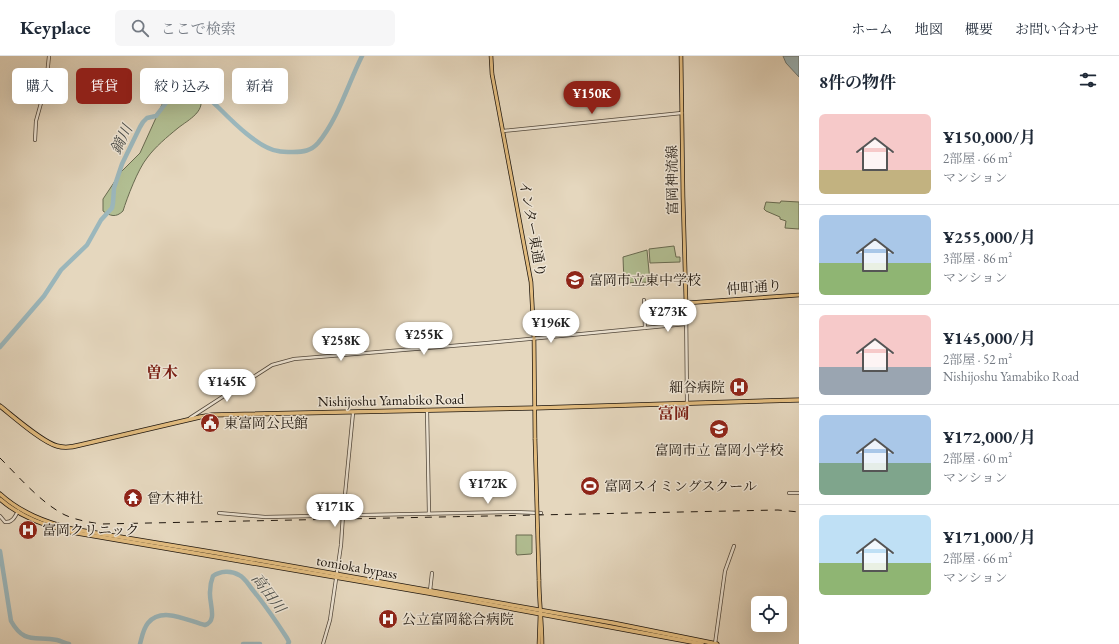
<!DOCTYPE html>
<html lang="ja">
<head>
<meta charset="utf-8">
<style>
  body { margin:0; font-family:"EB Garamond","Noto Serif JP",serif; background:#f6f6f7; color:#1f2937; height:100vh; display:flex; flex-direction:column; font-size:15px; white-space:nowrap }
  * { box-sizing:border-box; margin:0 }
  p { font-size:13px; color:#747a83 }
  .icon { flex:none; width:22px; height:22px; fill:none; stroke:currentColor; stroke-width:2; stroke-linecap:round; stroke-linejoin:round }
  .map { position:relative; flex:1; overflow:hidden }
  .sheet { display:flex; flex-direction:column; background:#fff; width:320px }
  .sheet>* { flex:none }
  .banner { position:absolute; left:12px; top:12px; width:380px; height:36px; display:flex; gap:8px }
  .controls { position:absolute; left:751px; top:540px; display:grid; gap:8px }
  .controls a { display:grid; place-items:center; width:36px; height:36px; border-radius:6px; background:#fff; box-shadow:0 4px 16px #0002; font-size:20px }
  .price { position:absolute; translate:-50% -34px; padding:0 9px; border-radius:14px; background:#fff; color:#222; font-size:13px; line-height:26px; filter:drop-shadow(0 1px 2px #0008) }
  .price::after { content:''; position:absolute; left:50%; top:24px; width:12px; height:9px; margin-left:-6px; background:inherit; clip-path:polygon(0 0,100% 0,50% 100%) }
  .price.active { background:#8f2418; color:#fff }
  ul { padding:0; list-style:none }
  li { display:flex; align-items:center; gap:12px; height:100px; padding:0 20px }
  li+li { border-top:1px solid #e0e1e3 }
  li span { display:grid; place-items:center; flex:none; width:112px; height:80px; border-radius:6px; color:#555 }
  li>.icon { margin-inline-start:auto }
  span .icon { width:48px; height:48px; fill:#fffc; stroke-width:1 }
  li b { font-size:17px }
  h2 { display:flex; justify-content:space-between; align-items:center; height:48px; padding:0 20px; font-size:17px }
  .chip { padding:0 14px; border-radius:6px; background:#fff; box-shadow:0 4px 16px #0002; font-size:14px; line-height:36px }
  .chip.active { background:#8f2418; color:#fff }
  header { display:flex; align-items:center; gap:24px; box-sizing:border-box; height:56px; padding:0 20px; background:#fff; border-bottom:1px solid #e0e1e3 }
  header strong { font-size:19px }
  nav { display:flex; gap:22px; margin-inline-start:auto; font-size:14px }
  .search { width:280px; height:36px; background:#f6f6f7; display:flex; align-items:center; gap:10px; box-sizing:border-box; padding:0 14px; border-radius:6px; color:#747a83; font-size:15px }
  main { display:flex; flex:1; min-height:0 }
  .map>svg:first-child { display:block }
</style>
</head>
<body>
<header>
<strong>Keyplace</strong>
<div class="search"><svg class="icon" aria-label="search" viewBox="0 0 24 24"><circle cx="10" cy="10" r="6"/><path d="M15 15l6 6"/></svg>ここで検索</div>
<nav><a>ホーム</a><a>地図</a><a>概要</a><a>お問い合わせ</a></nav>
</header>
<main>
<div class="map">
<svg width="799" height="588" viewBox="0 0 799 588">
  <rect width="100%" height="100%" fill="#e5d7be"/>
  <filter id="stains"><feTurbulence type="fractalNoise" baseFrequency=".005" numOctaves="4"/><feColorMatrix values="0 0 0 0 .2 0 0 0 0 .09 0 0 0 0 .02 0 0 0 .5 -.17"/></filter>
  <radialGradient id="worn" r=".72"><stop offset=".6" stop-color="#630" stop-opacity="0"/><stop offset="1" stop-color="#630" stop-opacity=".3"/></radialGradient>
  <g fill="#b2bf93" stroke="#686a50">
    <path d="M181 37 198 38C209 54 188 64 178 72 167 81 155 91 147 102 138 113 127 142 123 155 116 162 110 160 103 155V143L121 116 140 97 165 42Z"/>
    <polygon points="781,145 799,146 799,173 785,172 786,165 780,163 780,161 766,155 764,153 766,146 780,147"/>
    <polygon points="674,190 676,201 680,201 680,206 650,207 649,193"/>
    <polygon points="647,194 650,226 624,227 623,201"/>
    <polygon points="516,479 532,479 532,497 531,498 517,499 516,497"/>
  </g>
  <polygon fill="#9bb7bc" stroke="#697776" points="783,0 799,0 799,21 786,7"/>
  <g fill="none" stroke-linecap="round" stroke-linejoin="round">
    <g stroke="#9bb7bc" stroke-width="4.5">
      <path d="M0 291 44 240 61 214 87 189 101 164 112 152 113 147 114 132 122 108 140 71 143 66 147 62 156 60 166 47 172 34 179 27C197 28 204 38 217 50 231 64 258 92 278 95 282 96 288 96 293 96 303 96 311 95 318 87 338 63 348 28 362 0"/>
      <path d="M0 495 11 565C24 588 34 580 57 584 61 585 65 587 69 588"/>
      <path d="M140 588C142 581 143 573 148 567 162 550 188 565 205 569 218 565 209 547 210 536 210 531 211 525 213 520 220 515 231 514 239 519 245 522 248 528 252 533 265 549 276 565 287 582L289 586 288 588"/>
      <polyline points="243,588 260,588"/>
    </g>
    <g stroke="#50463a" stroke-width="4">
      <g id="tertiary">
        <polyline points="503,75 682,57"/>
        <polyline points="35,84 36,65 46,29 49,0"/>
        <polyline points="644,244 645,272"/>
        <polyline points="686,247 687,347"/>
        <polyline points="427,354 429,458"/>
        <polyline points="190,362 272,309 294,303 487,287 686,268"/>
        <polyline points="789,437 799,437"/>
        <polyline points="219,457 265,461 514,456 541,457"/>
        <path d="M0 460 5 466C12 467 15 461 18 455"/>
        <polyline points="430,535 432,517"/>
        <polyline points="323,588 330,564 341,489 343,459 353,357"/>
        <polyline points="715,588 725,515 734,490"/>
      </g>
    </g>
    <g stroke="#1e160e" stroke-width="4.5">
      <g id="primary">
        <polyline points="491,0 492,18 531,226 534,282 535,383"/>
        <polyline points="681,0 683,141 686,247 799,239"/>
        <path d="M539 524C539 545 542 566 542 588"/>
        <polyline points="539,588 540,560"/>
      </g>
    </g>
    <g stroke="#1e160e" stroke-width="5">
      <g id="trunk">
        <path d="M0 350C14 361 42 386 57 390 64 392 73 391 80 389L200 361 212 359 534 352 799 344"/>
        <path d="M0 438C21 457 45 466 72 473L217 497 613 567 717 588"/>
        <path d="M0 443C22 462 44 469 71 476L428 537 702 588"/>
      </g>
    </g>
    <use href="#tertiary" stroke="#eee5d5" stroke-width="2.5"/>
    <use href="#primary" stroke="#e2bc7f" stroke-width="3"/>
    <use href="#trunk" stroke="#e2bc7f" stroke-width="3.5"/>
    <path stroke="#1e160e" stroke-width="1" stroke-dasharray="7 7" stroke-linecap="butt" d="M0 402C19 421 41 447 65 459 76 464 88 466 101 468L778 454 799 456"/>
    <g stroke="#1e160e" stroke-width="4.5" stroke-linecap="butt">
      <polyline id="primary-bridge" points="535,383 539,524"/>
    </g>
    <use href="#primary-bridge" stroke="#e2bc7f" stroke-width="3"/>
  </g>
  <defs>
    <g id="school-disc" transform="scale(1)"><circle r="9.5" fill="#8f2418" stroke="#eee5d5"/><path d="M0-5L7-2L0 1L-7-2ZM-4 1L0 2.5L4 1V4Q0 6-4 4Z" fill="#fff"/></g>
    <g id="hospital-disc" transform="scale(1)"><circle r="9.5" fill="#8f2418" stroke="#eee5d5"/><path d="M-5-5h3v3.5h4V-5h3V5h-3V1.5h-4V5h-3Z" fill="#fff"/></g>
    <g id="civic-disc" transform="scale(1)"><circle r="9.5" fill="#8f2418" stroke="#eee5d5"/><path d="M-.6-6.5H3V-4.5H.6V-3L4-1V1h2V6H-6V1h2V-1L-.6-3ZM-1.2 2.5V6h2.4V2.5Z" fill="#fff"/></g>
    <g id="stadium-disc" transform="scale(1)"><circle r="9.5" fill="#8f2418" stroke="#eee5d5"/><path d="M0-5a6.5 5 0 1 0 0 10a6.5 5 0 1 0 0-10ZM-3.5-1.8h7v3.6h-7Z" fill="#fff"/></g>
    <g id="temple-disc" transform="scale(1)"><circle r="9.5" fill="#8f2418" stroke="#eee5d5"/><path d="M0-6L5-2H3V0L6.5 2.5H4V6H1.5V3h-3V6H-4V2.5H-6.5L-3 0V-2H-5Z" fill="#fff"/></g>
  </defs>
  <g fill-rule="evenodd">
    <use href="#school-disc" x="575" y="224"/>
    <use href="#hospital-disc" x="739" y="331"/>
    <use href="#civic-disc" x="210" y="367"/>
    <use href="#school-disc" x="719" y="373"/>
    <use href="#stadium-disc" x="590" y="430"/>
    <use href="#temple-disc" x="133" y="442"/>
    <use href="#hospital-disc" x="28" y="474"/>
    <use href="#hospital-disc" x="388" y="563"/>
  </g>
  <g text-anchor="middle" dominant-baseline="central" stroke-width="3" stroke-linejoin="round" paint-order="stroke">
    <g font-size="14" fill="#1e160e" stroke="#eee5d5">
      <text transform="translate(672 124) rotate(-91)">富岡神流線</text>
      <text transform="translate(533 173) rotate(80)">インター東通り</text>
      <text transform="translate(754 231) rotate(-4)">仲町通り</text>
      <text transform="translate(391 344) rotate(-1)">Nishijoshu Yamabiko Road</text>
      <text transform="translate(357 511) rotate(10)">tomioka bypass</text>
    </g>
    <g font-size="14" fill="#1e160e" stroke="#eee5d5" text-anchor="start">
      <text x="589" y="224">富岡市立東中学校</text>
      <text x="725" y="331" text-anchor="end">細谷病院</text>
      <text x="224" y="367">東富岡公民館</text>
      <text x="719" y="394" text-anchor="middle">富岡市立 富岡小学校</text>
      <text x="604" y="430">富岡スイミングスクール</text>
      <text x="147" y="442">曾木神社</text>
      <text x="42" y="474">富岡クリニック</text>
      <text x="402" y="563">公立富岡総合病院</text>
    </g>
    <g font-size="15" font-style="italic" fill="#4a4e4b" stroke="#eee5d5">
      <text transform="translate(121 83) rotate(-64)">鏑川</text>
      <text transform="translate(269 537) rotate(53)">高田川</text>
    </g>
    <g font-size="16" font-weight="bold" fill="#7a1f14" stroke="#eee5d5">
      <text x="162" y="316">曽木</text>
      <text x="674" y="357">富岡</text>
    </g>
  </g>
  <rect width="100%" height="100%" filter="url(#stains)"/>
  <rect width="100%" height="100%" fill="url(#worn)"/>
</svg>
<div class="controls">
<a><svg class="icon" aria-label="locate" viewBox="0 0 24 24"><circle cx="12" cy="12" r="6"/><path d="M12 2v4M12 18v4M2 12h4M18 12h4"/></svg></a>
</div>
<b class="price active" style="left:592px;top:59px">¥150K</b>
<b class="price" style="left:668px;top:277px">¥273K</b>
<b class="price" style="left:551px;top:288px">¥196K</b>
<b class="price" style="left:424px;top:300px">¥255K</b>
<b class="price" style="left:341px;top:306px">¥258K</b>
<b class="price" style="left:227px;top:347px">¥145K</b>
<b class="price" style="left:488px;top:449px">¥172K</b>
<b class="price" style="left:335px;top:472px">¥171K</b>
<div class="banner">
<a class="chip">購入</a>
<a class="chip active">賃貸</a>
<a class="chip">絞り込み</a>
<a class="chip">新着</a>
</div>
</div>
<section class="sheet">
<h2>8件の物件<svg class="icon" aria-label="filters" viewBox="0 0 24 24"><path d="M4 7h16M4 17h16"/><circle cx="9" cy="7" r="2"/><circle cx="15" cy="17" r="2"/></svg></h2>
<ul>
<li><span style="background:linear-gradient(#f6c9c9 70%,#c2b280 0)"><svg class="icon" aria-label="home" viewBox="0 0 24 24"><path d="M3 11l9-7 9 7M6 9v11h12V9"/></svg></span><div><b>¥150,000/月</b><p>2部屋 · 66 m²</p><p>マンション</p></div></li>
<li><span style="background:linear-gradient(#a9c7e8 60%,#8fb573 0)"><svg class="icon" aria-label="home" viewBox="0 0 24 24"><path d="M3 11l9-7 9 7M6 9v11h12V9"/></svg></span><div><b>¥255,000/月</b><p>3部屋 · 86 m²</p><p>マンション</p></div></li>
<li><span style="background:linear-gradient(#f6c9c9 65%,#9aa5b1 0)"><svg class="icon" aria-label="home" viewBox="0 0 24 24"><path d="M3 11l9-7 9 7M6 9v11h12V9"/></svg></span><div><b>¥145,000/月</b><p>2部屋 · 52 m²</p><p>Nishijoshu Yamabiko Road</p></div></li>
<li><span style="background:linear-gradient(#a9c7e8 60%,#7fa58c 0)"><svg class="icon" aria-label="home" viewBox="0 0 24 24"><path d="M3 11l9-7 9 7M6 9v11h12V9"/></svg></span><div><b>¥172,000/月</b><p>2部屋 · 60 m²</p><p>マンション</p></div></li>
<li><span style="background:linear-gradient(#bfe0f5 60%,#8fb573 0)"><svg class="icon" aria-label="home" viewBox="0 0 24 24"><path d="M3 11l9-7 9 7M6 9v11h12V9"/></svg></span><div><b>¥171,000/月</b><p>2部屋 · 66 m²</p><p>マンション</p></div></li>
</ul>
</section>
</main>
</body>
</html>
